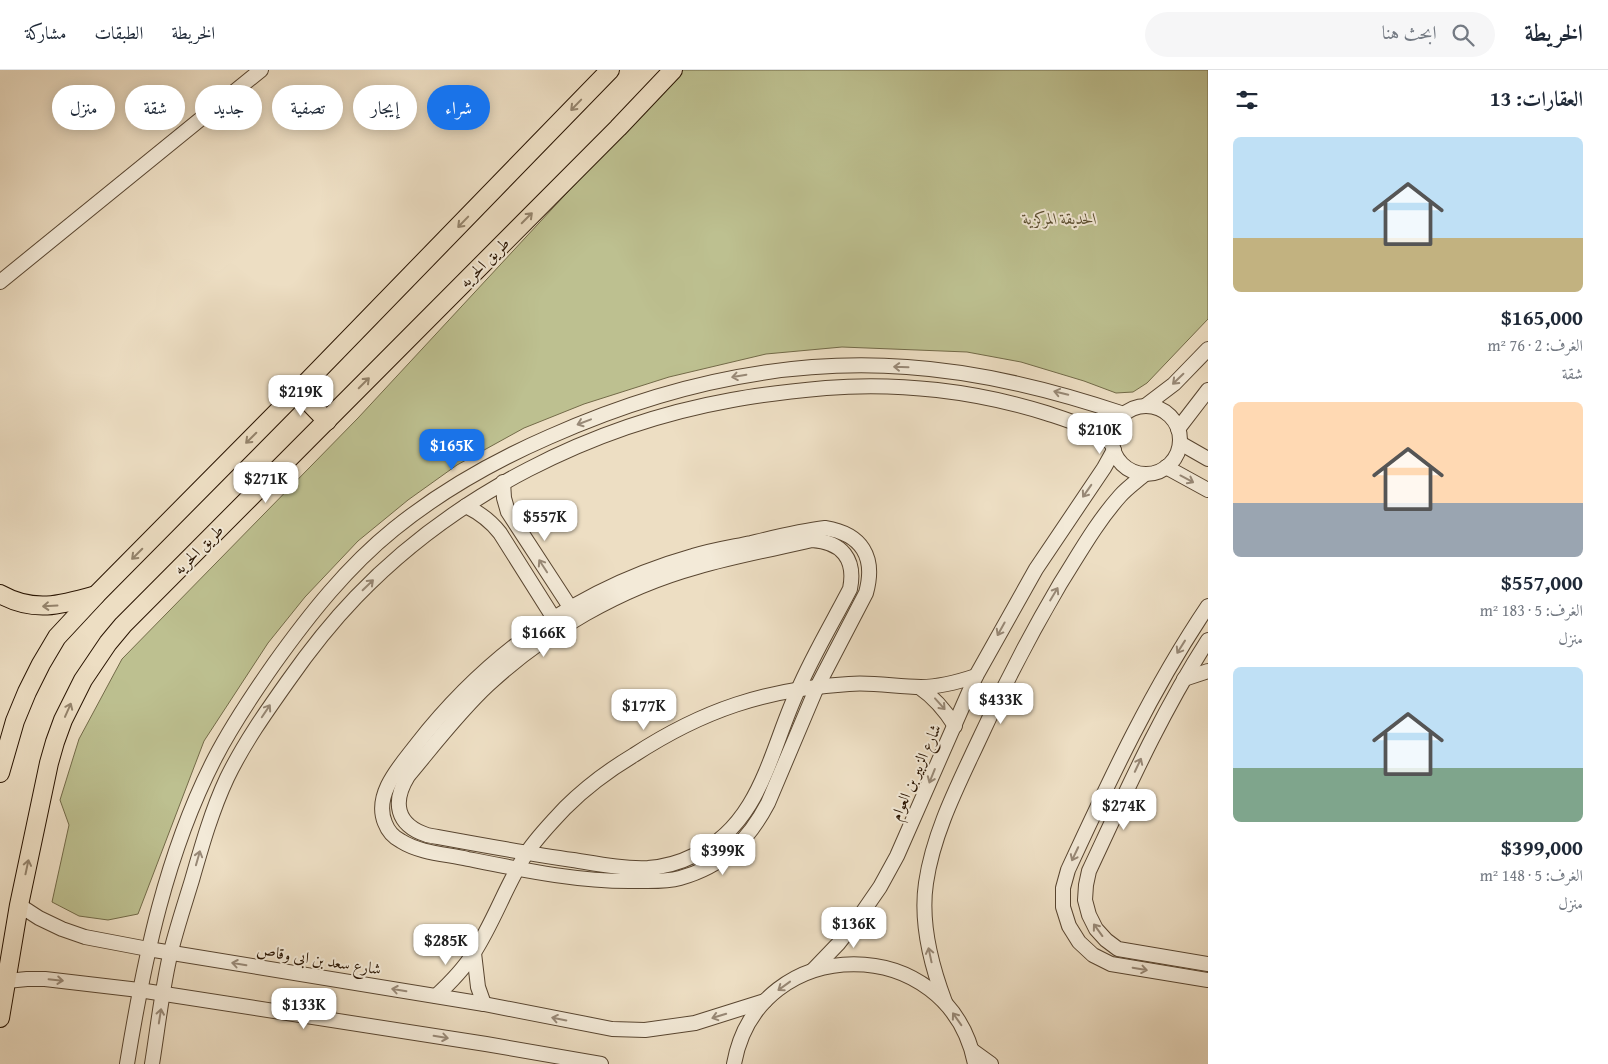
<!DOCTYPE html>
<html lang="ar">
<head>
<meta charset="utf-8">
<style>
  body { margin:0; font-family:"Gentium Book Plus",Amiri,serif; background:#f6f6f7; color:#1f2937; direction:rtl; height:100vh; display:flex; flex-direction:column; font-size:19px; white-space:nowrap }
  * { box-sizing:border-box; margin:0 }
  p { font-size:16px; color:#747a83 }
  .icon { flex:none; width:28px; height:28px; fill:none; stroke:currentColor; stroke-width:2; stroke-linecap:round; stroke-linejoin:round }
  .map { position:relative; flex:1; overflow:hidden; direction:ltr }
  .details { display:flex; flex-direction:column; background:#fff; width:400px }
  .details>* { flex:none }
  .guide { position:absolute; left:15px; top:15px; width:475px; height:45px; direction:rtl; display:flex; gap:10px }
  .price { position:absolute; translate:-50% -42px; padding:0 11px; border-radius:10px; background:#fff; color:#222; font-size:16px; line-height:32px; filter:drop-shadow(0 1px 2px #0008) }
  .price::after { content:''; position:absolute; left:50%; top:30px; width:15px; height:11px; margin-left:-8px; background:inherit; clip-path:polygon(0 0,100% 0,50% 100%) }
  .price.selected { background:#1a73e8; color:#fff }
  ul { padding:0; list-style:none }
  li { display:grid; align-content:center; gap:10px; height:265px; padding:0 25px }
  li span { display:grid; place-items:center; height:155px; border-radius:8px; color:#555 }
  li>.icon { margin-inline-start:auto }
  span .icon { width:90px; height:90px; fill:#fffc; stroke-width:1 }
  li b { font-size:21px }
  h2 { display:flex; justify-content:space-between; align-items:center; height:60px; padding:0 25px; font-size:21px }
  .pill { padding:0 18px; border-radius:22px; background:#fff; box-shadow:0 2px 12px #0003; font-size:18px; line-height:45px }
  .pill.selected { background:#1a73e8; color:#fff }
  header { display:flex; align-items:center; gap:30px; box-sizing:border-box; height:70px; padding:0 25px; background:#fff; border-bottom:1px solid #e0e1e3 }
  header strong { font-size:24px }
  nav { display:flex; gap:28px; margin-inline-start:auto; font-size:18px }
  .search { width:350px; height:45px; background:#f6f6f7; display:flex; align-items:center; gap:12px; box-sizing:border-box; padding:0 18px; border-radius:28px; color:#747a83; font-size:19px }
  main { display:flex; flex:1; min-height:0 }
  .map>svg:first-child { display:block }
</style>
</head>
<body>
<header>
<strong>الخريطة</strong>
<div class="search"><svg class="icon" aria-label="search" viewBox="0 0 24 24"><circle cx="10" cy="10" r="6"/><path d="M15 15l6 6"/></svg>ابحث هنا</div>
<nav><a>الخريطة</a><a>الطبقات</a><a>مشاركة</a></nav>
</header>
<main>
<section class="details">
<h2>العقارات: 13<svg class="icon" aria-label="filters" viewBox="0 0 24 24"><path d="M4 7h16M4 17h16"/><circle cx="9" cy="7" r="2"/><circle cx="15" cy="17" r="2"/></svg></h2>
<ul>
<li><span style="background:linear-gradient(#bfe0f5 65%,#c2b280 0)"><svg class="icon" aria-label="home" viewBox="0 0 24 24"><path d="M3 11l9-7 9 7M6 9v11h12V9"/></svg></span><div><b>$165,000</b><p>الغرف: 2 · 76 m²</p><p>شقة</p></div></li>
<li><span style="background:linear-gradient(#ffd9b3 65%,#9aa5b1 0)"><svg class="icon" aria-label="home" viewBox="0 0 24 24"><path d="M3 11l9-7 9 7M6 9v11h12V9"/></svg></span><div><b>$557,000</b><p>الغرف: 5 · 183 m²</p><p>منزل</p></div></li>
<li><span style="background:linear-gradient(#bfe0f5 65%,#7fa58c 0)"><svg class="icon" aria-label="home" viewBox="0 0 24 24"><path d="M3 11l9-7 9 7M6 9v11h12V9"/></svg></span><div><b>$399,000</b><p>الغرف: 5 · 148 m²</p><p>منزل</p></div></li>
</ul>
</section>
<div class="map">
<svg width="1208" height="994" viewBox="0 0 1208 994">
  <rect width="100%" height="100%" fill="#eddec3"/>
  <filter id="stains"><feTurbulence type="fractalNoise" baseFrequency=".004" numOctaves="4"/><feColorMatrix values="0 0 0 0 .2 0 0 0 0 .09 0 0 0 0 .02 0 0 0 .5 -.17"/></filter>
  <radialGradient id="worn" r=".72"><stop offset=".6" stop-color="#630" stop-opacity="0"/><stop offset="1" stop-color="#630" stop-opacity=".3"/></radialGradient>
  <polygon fill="#bdc090" stroke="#726a48" points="681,0 1208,0 1208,249 1147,313 1133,322 1116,323 1084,311 1021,292 967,282 842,277 766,284 669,307 584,334 524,358 457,395 408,430 358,471 305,527 268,573 204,671 138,844 108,850 79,846 52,832 69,755 60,730 79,669 122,589 358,348"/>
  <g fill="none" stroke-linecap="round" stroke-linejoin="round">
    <g stroke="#594631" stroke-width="16">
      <g id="minor">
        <polyline points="0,212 261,0"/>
        <polyline points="1145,336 1174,314 1208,279"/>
        <circle cx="1146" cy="370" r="34"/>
        <polyline points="1178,359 1208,320"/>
        <polyline points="1180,373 1208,389"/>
        <polyline points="1166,397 1208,420"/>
        <polyline points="503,412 504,428 508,442 570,537"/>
        <path d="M466 436C480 443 490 450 500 463L553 547"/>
        <path d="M825 458C862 464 876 487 866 523L817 617 768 733C748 771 723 796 680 808 666 812 651 811 636 811 580 812 523 800 468 789 446 784 420 783 401 771 393 767 388 761 385 753 373 724 401 695 417 674 489 582 580 518 693 486 712 480 732 477 751 473 776 467 800 461 825 458Z"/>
        <path d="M812 470C842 472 856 489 850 519 833 552 813 585 798 620 770 680 761 754 695 785 681 792 664 797 648 798 623 799 598 794 573 790 524 783 476 774 427 765 396 755 392 732 408 706 434 675 459 642 488 615 546 561 621 518 697 497 735 486 774 479 812 470Z"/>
        <path d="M1208 536C1152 619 1110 709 1068 800L1063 818V837L1069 856 1079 872 1093 885 1111 894 1208 910"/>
        <path d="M1208 570C1161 643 1126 722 1089 801L1086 815 1085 830 1089 845 1096 859 1106 870 1118 879 1208 894"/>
        <polyline points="1184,609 1208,601"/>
        <path d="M919 617C935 628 945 640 955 656"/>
        <polyline points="19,835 39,848 62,859 85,867 148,879 484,934 612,959 645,960 695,953 765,931"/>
        <polyline points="474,883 478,917 484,934"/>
        <polyline points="813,900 838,874 860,846 880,817 897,786 976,606 1036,499 1104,398 1114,380"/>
        <polyline points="7,911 27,909 45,909 139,920 486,974 601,994"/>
        <path d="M436 926C450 913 463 900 473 884 494 852 506 815 526 784 537 767 552 752 565 738 586 717 609 700 634 685 703 640 766 619 849 614 874 612 897 617 921 617 940 617 958 612 976 606"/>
        <path d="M945 932C931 895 920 853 926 813 933 764 957 717 978 672 1003 617 1030 565 1060 514 1079 484 1096 453 1120 426 1127 418 1137 411 1145 404"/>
        <polyline points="973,981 991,994"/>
        <path d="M127 994C144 890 166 783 215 688 232 655 253 624 274 594 309 545 347 497 394 459 441 421 494 391 549 367 663 316 782 288 907 297 982 302 1053 320 1124 344"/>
        <path d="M152 994C158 957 162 918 171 881 177 857 185 833 192 810 202 775 212 740 227 708 244 673 266 642 288 611 309 581 331 553 356 527 455 424 592 355 732 330 763 324 794 321 826 318 899 312 976 321 1046 343 1070 351 1092 357 1112 374"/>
        <path d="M734 994C758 861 949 861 975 994"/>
      </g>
    </g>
    <g stroke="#281300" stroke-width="20">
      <g id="major">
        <polyline points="298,321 327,351"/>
        <path d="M0 524C34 543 61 535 96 525"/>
        <polyline points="0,703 15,651 27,622 41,594 57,567 97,524 298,321 610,0"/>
        <polyline points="0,948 19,835 49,693 55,672 63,650 83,610 108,573 123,555 618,58 673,0"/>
      </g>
    </g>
    <use href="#minor" stroke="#f3ead8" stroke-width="14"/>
    <use href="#major" stroke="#eddec3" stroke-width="18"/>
  </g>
  <defs><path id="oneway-shaft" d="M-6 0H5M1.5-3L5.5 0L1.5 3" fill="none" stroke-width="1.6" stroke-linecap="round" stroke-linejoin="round" transform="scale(1.25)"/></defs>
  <g stroke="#94836b">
    <use href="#oneway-shaft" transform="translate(576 35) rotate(134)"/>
    <use href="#oneway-shaft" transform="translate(527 148) rotate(-45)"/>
    <use href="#oneway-shaft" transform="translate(463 152) rotate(134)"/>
    <use href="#oneway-shaft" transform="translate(364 313) rotate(-45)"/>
    <use href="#oneway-shaft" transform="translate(251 368) rotate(135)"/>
    <use href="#oneway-shaft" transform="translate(137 484) rotate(135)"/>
    <use href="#oneway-shaft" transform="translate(50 536) rotate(177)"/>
    <use href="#oneway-shaft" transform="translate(68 640) rotate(-66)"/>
    <use href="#oneway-shaft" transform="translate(27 797) rotate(-78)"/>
  </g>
  <g stroke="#988977">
    <use href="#oneway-shaft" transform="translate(901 297) rotate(-178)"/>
    <use href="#oneway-shaft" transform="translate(739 306) rotate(170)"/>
    <use href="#oneway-shaft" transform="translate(1178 309) rotate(136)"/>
    <use href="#oneway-shaft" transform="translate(1061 323) rotate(-166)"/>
    <use href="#oneway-shaft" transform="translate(584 352) rotate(159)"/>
    <use href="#oneway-shaft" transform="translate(1187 409) rotate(28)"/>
    <use href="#oneway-shaft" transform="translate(1087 421) rotate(125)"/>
    <use href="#oneway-shaft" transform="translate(543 496) rotate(-123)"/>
    <use href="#oneway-shaft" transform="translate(368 515) rotate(-44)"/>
    <use href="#oneway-shaft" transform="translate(1054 524) rotate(-59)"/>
    <use href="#oneway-shaft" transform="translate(1001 559) rotate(119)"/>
    <use href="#oneway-shaft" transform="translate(1181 577) rotate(122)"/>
    <use href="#oneway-shaft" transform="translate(940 634) rotate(48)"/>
    <use href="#oneway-shaft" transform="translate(266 641) rotate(-56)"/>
    <use href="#oneway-shaft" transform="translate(1138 695) rotate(-65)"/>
    <use href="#oneway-shaft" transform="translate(932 706) rotate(112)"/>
    <use href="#oneway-shaft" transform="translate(1075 784) rotate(115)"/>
    <use href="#oneway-shaft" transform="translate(198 788) rotate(-74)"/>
    <use href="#oneway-shaft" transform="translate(1098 860) rotate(-126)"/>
    <use href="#oneway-shaft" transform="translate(930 885) rotate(-102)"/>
    <use href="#oneway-shaft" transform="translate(239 894) rotate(-171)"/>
    <use href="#oneway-shaft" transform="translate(1140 899) rotate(10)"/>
    <use href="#oneway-shaft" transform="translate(56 910) rotate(6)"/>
    <use href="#oneway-shaft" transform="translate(784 916) rotate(144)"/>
    <use href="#oneway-shaft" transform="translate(399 920) rotate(-171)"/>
    <use href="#oneway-shaft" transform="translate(160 946) rotate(-81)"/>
    <use href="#oneway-shaft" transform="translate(719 946) rotate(163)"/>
    <use href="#oneway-shaft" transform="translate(559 949) rotate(-169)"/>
    <use href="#oneway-shaft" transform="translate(957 949) rotate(-125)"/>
    <use href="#oneway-shaft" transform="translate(441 967) rotate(9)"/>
  </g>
  <g text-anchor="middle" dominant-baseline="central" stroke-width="4" stroke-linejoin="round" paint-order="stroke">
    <g font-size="16" font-style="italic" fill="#5c5032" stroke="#f3ead8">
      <text x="1060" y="148">الحديقة المركزية</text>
    </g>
    <g font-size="16" fill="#281300" stroke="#f3ead8">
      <text transform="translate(484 192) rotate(-45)">طريق الحريه</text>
      <text transform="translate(198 479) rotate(-45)">طريق الحريه</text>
      <text transform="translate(915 702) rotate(-66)">شارع الزبير بن العوام</text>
      <text transform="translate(319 889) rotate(9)">شارع سعد بن ابى وقاص</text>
    </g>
  </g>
  <rect width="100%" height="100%" filter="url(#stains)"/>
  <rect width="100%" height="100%" fill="url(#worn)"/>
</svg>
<b class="price" style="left:301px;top:347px">$219K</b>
<b class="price" style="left:1100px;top:385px">$210K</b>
<b class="price selected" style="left:452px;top:401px">$165K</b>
<b class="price" style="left:266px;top:434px">$271K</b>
<b class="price" style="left:545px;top:472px">$557K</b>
<b class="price" style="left:544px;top:588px">$166K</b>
<b class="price" style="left:1001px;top:655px">$433K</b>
<b class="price" style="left:644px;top:661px">$177K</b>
<b class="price" style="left:1124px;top:761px">$274K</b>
<b class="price" style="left:723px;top:806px">$399K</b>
<b class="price" style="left:854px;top:879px">$136K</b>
<b class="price" style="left:446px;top:896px">$285K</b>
<b class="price" style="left:304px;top:960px">$133K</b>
<div class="guide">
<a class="pill selected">شراء</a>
<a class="pill">إيجار</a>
<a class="pill">تصفية</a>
<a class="pill">جديد</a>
<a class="pill">شقة</a>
<a class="pill">منزل</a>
</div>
</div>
</main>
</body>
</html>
